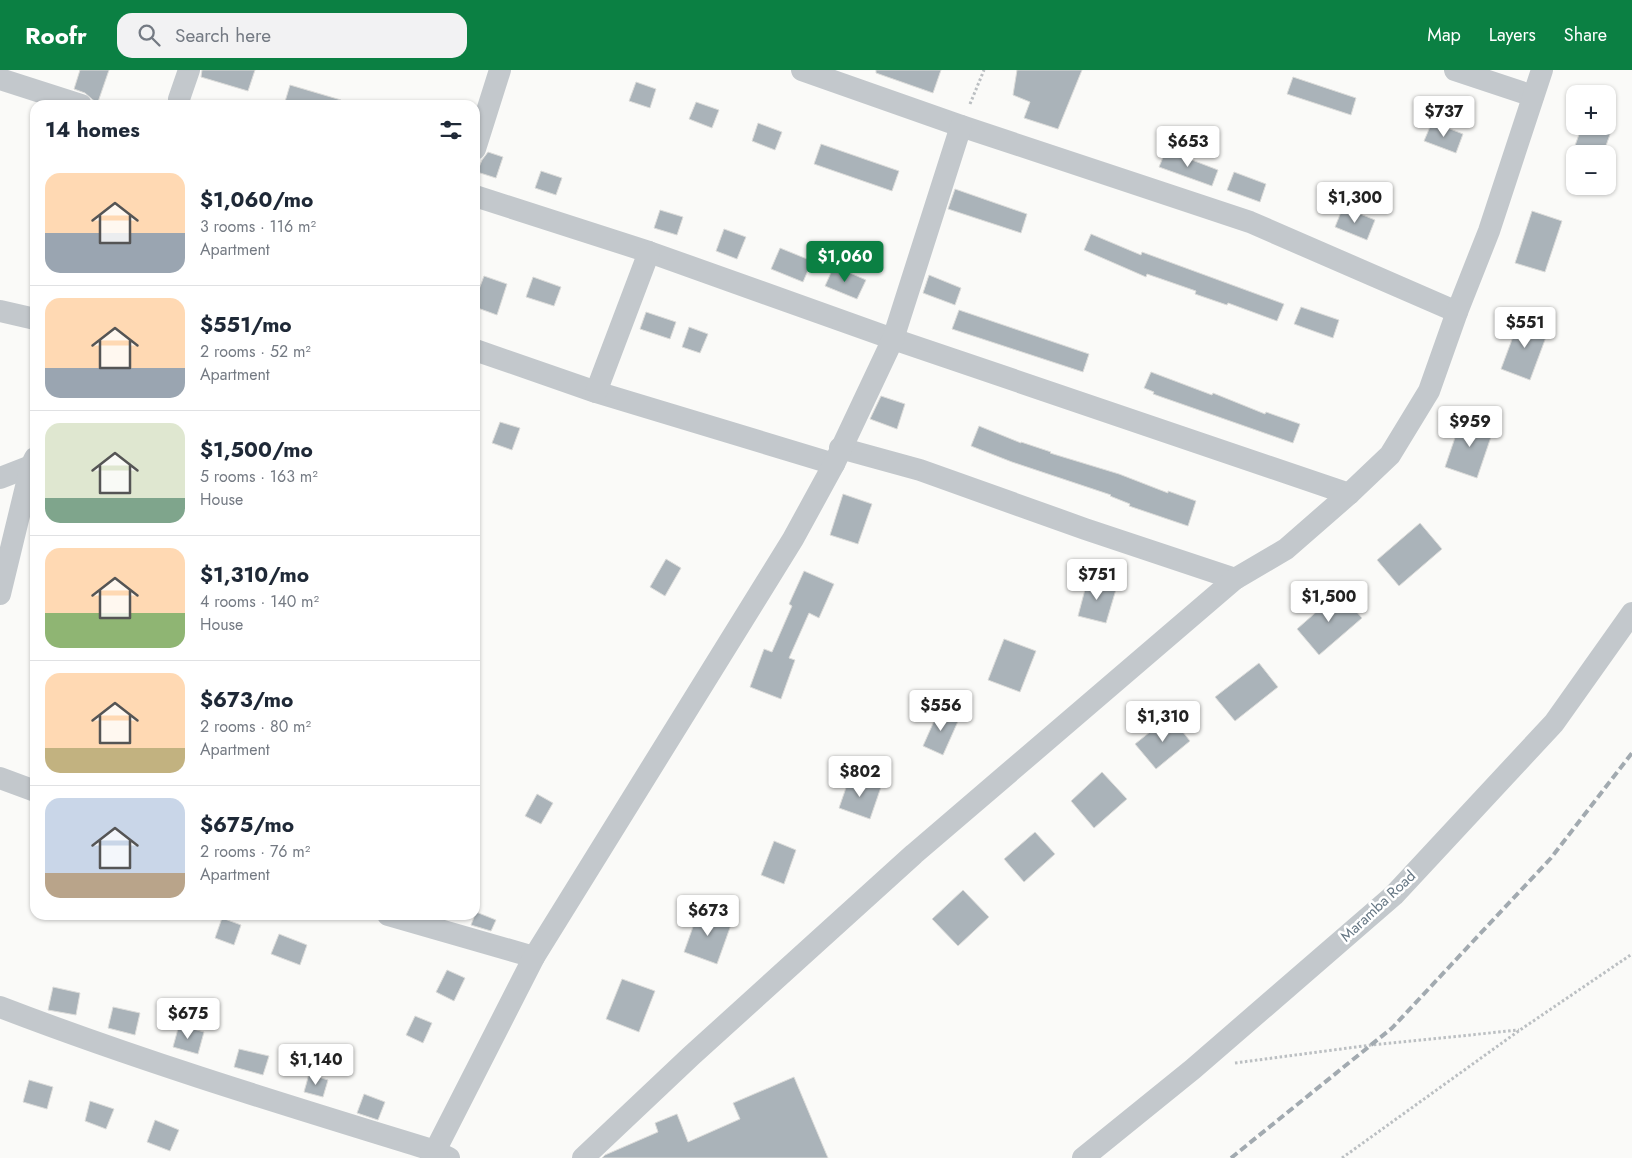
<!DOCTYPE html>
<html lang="en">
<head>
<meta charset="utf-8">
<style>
  body { margin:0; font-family:Jost,sans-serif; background:#f2f2f3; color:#1f2937; height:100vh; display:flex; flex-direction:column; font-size:19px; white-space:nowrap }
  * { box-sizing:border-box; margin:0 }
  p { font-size:16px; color:#747a83 }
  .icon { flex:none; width:28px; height:28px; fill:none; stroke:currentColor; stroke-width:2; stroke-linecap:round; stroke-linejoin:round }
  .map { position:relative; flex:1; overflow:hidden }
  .drawer { position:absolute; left:30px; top:30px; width:450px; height:820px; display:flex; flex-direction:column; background:#fff; border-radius:15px; box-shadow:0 1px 4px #0004 }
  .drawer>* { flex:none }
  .fabs { position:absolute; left:1566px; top:15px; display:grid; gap:10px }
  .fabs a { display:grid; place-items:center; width:50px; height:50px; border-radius:10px; background:#fff; box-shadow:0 1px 4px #0004; font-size:25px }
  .price { position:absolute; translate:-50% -42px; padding:0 11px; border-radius:5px; background:#fff; color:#222; font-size:16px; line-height:32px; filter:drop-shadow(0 1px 2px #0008) }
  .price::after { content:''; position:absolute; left:50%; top:30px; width:15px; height:11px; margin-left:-8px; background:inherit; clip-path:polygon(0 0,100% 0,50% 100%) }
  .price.on { background:#0b8043; color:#fff }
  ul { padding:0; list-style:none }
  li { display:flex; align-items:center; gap:15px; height:125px; padding:0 15px }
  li+li { border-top:1px solid #e0e1e3 }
  li span { display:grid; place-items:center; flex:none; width:140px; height:100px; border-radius:15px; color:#555 }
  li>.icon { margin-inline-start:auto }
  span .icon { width:60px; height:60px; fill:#fffc; stroke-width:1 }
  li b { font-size:21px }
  h2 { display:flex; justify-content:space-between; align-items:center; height:60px; padding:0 15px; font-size:21px }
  header { display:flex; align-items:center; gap:30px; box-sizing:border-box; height:70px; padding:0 25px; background:#0b8043; color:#fff }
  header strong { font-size:24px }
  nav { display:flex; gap:28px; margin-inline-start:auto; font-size:18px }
  .search { width:350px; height:45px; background:#f2f2f3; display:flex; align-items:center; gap:12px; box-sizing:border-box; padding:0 18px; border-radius:15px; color:#747a83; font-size:19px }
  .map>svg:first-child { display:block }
</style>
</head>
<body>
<header>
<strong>Roofr</strong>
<div class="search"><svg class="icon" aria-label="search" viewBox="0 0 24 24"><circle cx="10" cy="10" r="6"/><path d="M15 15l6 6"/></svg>Search here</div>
<nav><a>Map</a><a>Layers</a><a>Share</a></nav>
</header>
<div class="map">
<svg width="1632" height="1088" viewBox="0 0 1632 1088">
  <rect width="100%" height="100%" fill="#fafaf8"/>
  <g fill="#aab3b9" stroke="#dcdcda">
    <polygon points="80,0 109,0 98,32 93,30 85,23 74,19"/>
    <polygon points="202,0 255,0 248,21 201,7"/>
    <polygon points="876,0 941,0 933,23 876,3"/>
    <polygon points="1017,0 1082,0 1058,59 1024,48 1030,32 1013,25"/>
    <polygon points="1293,7 1356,28 1351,45 1287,24"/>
    <polygon points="636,12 656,19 650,38 629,31"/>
    <polygon points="290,15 341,30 340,35 284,35"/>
    <polygon points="696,32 719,40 712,58 689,49"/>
    <polygon points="1432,52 1463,64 1456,83 1424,71"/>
    <polygon points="758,53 782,62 775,80 752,71"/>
    <polygon points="1582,56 1613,56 1603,84 1572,84"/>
    <polygon points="821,74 899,101 892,121 814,94"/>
    <polygon points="1166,80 1218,100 1212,116 1159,97"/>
    <polygon points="488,82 503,87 496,108 477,102 482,90"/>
    <polygon points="541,101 562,108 556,125 535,118"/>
    <polygon points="1234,102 1266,114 1260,132 1227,120"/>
    <polygon points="955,119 1027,144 1021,163 948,139"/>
    <polygon points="1343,137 1375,150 1367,170 1335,157"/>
    <polygon points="660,140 683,147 677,165 654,158"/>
    <polygon points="1532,141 1562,151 1545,202 1515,193"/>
    <polygon points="724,159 746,167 737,189 716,181"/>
    <polygon points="1091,164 1141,185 1142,182 1284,234 1277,251 1228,233 1227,235 1195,224 1196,221 1147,204 1146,207 1084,180"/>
    <polygon points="780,178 812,191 803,212 771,199"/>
    <polygon points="834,196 866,210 857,229 825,216"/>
    <polygon points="929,205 961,218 955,235 923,223"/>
    <polygon points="484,206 507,214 497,245 475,237 475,230"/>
    <polygon points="533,207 561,217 554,236 526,227"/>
    <polygon points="1301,237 1339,250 1333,268 1294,254"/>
    <polygon points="959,240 1089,284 1083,302 952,259"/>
    <polygon points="646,242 676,252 670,269 640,259"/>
    <polygon points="1520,248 1549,259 1530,310 1501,299"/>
    <polygon points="689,257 708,264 700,283 682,277"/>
    <polygon points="1151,302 1212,325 1213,323 1265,344 1266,342 1300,354 1293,373 1153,324 1154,322 1144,318"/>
    <polygon points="881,326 905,334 897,359 870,349"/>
    <polygon points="1462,347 1494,358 1477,408 1445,397"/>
    <polygon points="500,352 520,358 512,380 492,373"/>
    <polygon points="979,356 1021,373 1021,372 1051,382 1050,383 1119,404 1168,423 1168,421 1196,431 1188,456 1129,436 1130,434 1110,426 1111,425 1012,392 971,376"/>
    <polygon points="843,424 872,434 858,474 830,465"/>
    <polygon points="1420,453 1442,479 1399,516 1377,490"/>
    <polygon points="666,489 681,498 665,526 650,517"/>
    <polygon points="804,501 834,514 819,548 809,543 789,588 795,590 781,629 750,617 764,579 772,582 792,536 789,534"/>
    <polygon points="1088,508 1117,516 1106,553 1078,546"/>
    <polygon points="1339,522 1362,548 1319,585 1297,559"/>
    <polygon points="1004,569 1036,581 1020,622 988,610"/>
    <polygon points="1259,593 1278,617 1235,651 1215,627"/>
    <polygon points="939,640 959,649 943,685 923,676"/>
    <polygon points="1170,646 1190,671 1156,699 1135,674"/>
    <polygon points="1102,702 1127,729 1094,758 1071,731"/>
    <polygon points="850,706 881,717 870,749 839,738"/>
    <polygon points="537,724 553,733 541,754 525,746"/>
    <polygon points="1035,762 1055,784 1024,812 1004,789"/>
    <polygon points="774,771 796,780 784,814 761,805"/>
    <polygon points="963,820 989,847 958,876 932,849"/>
    <polygon points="699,840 732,852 717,894 684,882"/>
    <polygon points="476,842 496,850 491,861 471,855"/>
    <polygon points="222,848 241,855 234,875 215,868"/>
    <polygon points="279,864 307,875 300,895 271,884"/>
    <polygon points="447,900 465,908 454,931 436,922"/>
    <polygon points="622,909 655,921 639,962 606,949"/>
    <polygon points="53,917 80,923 76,945 48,940"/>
    <polygon points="113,937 140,943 135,965 108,958"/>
    <polygon points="415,946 432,953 423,973 406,965"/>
    <polygon points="179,955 204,962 198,984 173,977"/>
    <polygon points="239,979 269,986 263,1005 234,997"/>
    <polygon points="309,1004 328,1010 323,1027 304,1022"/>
    <polygon points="794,1007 828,1088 602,1088 605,1085 658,1062 655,1053 677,1044 688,1072 740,1049 733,1033"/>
    <polygon points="29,1010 53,1017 47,1039 23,1032"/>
    <polygon points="364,1024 385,1032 378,1050 357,1043"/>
    <polygon points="90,1031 114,1039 106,1059 85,1051"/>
    <polygon points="155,1050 179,1060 170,1081 147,1072"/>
  </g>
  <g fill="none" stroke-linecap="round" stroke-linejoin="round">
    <g stroke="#bbbfc2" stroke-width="3" stroke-dasharray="2.5 2.5" stroke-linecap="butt">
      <polyline points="970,34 984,0"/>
      <polyline points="1235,993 1371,975 1519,960"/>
      <polyline points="1342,1088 1520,960 1632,884"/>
    </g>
    <g stroke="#c3c8cc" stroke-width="22">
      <polyline points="802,0 961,56 1250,152 1457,242"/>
      <polyline points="1455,0 1533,26"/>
      <polyline points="0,9 81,35"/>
      <polyline points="179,29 189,0"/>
      <polyline points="475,79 500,0"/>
      <polyline points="475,126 649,182 893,269 1349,424"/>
      <polyline points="0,241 35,249"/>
      <polyline points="475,280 596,322 834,394"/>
      <polyline points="596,322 649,182"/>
      <polyline points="840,378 920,400 1085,459 1235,509"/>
      <polyline points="0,408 31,396"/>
      <polyline points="0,524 31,396 35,388"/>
      <polyline points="0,708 35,721"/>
      <polyline points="388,845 534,887"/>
      <path d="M0 937C143 992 289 1036 435 1081L449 1088"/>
      <polyline points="437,1088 435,1081 534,887 793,469 834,394 893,269 961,56"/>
      <polyline points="583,1088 691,986 914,784 1235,509 1286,479 1349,424 1390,385 1429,321 1457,242 1489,161 1542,0"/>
      <polyline points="1083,1088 1193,999 1394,825 1554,653 1632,543"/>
    </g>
    <polyline stroke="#a2aab0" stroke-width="4" stroke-dasharray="8 4" stroke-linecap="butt" points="1231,1088 1392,958 1551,788 1632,683"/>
  </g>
  <g text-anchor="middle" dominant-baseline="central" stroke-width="5" stroke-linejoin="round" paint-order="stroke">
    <g font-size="15" fill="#657683" stroke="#fff">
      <text transform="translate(1378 836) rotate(-43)">Maramba Road</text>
    </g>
  </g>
</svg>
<div class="fabs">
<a>+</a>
<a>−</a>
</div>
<b class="price" style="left:1444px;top:68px">$737</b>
<b class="price" style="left:1188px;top:98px">$653</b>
<b class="price" style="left:1355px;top:154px">$1,300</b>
<b class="price on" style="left:845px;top:213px">$1,060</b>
<b class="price" style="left:1525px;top:279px">$551</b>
<b class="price" style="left:1470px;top:378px">$959</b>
<b class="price" style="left:1097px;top:531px">$751</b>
<b class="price" style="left:1329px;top:553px">$1,500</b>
<b class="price" style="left:941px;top:662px">$556</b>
<b class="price" style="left:1163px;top:673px">$1,310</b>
<b class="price" style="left:860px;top:728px">$802</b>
<b class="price" style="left:708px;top:867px">$673</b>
<b class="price" style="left:188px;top:970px">$675</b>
<b class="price" style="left:316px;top:1016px">$1,140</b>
<section class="drawer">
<h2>14 homes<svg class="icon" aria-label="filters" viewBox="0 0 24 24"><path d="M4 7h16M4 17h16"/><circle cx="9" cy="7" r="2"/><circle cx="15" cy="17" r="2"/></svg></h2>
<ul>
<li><span style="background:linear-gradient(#ffd9b3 60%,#9aa5b1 0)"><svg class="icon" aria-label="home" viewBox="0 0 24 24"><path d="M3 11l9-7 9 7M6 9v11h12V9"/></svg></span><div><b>$1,060/mo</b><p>3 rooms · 116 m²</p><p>Apartment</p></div></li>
<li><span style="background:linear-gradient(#ffd9b3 70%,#9aa5b1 0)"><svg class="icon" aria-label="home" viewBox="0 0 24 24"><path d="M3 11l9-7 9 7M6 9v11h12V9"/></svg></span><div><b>$551/mo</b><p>2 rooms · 52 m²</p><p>Apartment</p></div></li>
<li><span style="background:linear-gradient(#dfe7d0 75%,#7fa58c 0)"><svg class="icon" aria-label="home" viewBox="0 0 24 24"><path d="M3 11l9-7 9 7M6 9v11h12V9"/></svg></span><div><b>$1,500/mo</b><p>5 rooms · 163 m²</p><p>House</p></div></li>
<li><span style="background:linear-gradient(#ffd9b3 65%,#8fb573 0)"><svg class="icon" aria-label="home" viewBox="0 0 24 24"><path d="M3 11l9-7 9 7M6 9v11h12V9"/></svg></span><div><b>$1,310/mo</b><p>4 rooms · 140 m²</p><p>House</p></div></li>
<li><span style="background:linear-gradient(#ffd9b3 75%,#c2b280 0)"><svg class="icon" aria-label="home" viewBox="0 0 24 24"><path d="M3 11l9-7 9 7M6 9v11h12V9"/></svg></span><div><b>$673/mo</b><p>2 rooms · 80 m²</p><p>Apartment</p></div></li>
<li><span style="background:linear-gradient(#c9d6e8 75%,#b9a48a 0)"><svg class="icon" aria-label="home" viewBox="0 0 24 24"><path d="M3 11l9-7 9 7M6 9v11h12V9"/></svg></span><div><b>$675/mo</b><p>2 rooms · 76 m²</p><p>Apartment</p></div></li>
</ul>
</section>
</div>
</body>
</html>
